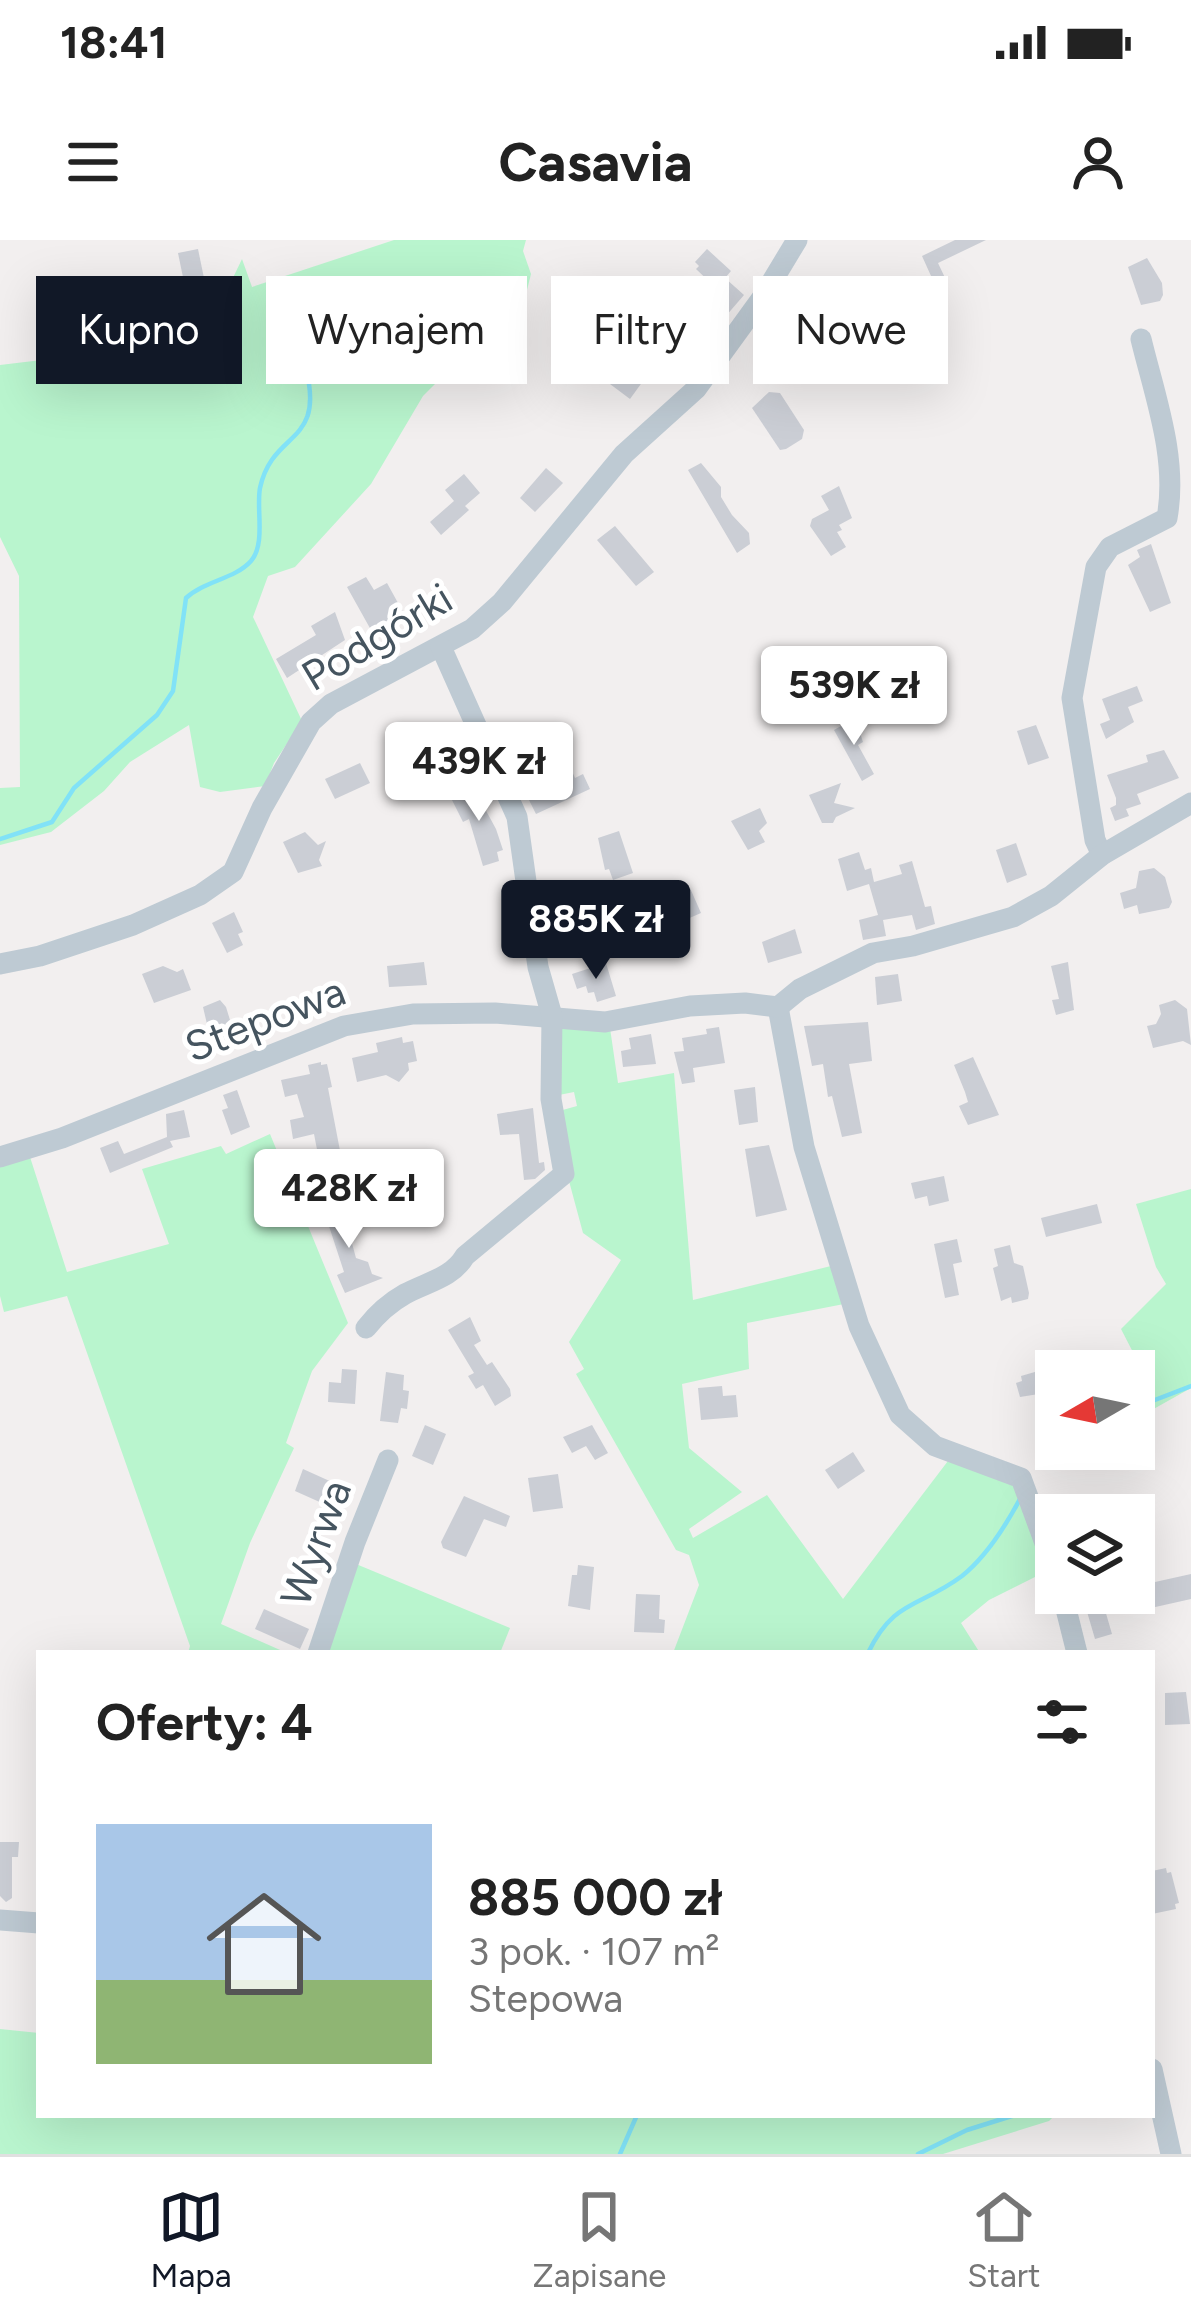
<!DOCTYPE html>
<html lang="pl">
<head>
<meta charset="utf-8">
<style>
  body { margin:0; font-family:Figtree,sans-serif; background:#f6f6f6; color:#222; height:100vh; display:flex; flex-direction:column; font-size:45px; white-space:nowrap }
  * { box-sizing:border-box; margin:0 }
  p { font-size:39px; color:#767676 }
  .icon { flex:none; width:66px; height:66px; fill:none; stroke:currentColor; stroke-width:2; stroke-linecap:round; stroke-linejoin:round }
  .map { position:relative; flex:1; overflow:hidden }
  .drawer { position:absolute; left:36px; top:1410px; width:1119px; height:468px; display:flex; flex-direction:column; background:#fff; border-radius:0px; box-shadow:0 12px 48px #0002 }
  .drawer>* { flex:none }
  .hud { position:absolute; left:36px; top:36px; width:1119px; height:108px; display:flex; gap:24px }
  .needle { width:78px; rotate:261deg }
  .tools { position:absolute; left:1035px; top:1110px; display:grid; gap:24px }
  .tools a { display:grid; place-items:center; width:120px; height:120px; border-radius:0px; background:#fff; box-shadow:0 12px 48px #0002; font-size:60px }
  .price { position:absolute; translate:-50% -102px; padding:0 27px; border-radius:12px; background:#fff; color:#222; font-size:39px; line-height:78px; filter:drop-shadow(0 3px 6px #0008) }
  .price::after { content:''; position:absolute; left:50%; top:72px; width:36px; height:27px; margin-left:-18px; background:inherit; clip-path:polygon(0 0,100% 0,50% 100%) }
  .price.active { background:#111827; color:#fff }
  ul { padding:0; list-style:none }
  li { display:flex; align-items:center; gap:36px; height:300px; padding:0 60px }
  li span { display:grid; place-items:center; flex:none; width:336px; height:240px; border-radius:0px; color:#555 }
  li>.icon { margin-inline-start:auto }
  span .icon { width:144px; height:144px; fill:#fffc; stroke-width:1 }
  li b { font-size:51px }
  h2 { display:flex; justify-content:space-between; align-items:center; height:144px; padding:0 60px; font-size:51px }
  .pill { padding:0 42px; border-radius:0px; background:#fff; box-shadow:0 12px 48px #0002; font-size:42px; line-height:108px }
  .pill.active { background:#111827; color:#fff }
  .status { display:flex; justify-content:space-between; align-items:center; height:84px; padding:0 60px; background:#fff; direction:ltr }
  .status svg { height:33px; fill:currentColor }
  header { display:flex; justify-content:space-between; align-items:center; height:156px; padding:0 60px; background:#fff; font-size:54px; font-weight:700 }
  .tabs { display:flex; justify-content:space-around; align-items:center; height:168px; border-top:3px solid #e0e0e0; background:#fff; font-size:33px; color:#767676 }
  .tabs a { display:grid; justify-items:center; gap:6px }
  .tabs .active { color:#111827 }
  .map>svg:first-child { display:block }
</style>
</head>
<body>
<div class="status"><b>18:41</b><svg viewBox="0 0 49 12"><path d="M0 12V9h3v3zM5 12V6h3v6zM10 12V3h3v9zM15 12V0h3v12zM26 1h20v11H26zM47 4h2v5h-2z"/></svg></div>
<header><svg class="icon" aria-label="menu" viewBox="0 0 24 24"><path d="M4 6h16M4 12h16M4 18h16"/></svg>Casavia<svg class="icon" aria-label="person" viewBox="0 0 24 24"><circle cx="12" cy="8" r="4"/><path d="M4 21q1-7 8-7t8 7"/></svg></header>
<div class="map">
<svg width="1191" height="1914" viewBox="0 0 1191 1914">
  <rect width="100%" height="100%" fill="#f2efef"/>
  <g fill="#b9f5ce">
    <polygon points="394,0 526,0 523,11 531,34 517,90 445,134 423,156 371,244 295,327 268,336 253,377 302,481 274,523 265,546 220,552 200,547 189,485 130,522 104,551 51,592 0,605 0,548 20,547 19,336 0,297 0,125 175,104 205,96 242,19 252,47"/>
    <path d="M555 783 610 788 618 843 674 833 693 1060 831 1026 844 1064 747 1083 749 1129 682 1144 689 1208 742 1252 689 1289 693 1298 767 1255 843 1359 951 1217C968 1223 990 1228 1004 1238 1031 1257 1038 1303 1043 1333L989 1360 961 1383 980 1413H813L808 1410 805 1413H673L699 1345 689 1315 676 1310 576 1134 584 1129 569 1102 621 1020 583 993 569 941 559 871 577 866 574 852 559 855Z"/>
    <polygon points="270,894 348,1083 312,1131 286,1203 294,1208 250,1303 221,1384 287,1413 188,1413 190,1406 67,1056 4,1072 0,1056 0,925 30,917 67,1032 169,1004 142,929 221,906 226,914"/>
    <polygon points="1191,949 1191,1148 1134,1180 1134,1163 1154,1153 1121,1089 1166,1044 1156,1027 1136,964"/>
    <polygon points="356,1324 510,1388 500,1413 322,1413"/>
    <polygon points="0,1789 39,1793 39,1875 1055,1875 1049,1881 943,1914 0,1914"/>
  </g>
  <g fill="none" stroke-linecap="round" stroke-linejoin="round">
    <g stroke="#81e2f7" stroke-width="4.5">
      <path d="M0 599 52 582 74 548 157 475 173 451 186 358C204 341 235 339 251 321 266 304 256 268 260 248 273 188 327 207 305 125"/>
      <polyline points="1134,1168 1191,1146"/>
      <path d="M868 1413C894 1359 919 1368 962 1336 987 1316 1005 1287 1020 1259"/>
      <polyline points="620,1914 637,1875"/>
      <polyline points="918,1914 967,1890 1015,1875"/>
    </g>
  </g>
  <g fill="#cbced5">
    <polygon points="955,0 986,0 938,23 947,42 936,47 922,16"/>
    <polygon points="198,9 205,43 185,47 178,13"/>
    <polygon points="707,9 731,31 725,38 744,55 725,77 703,63 716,48 696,29 699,26 695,22"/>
    <polygon points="1147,18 1162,43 1163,55 1160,61 1141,65 1128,27"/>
    <polygon points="631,116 651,130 630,159 610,144"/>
    <polygon points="769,152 780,153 804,190 802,199 786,209 780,210 752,168"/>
    <polygon points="701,223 721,247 721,257 732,275 749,293 750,304 737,313 688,230"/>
    <polygon points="546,228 563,243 535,272 520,258"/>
    <polygon points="464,234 480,253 465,266 469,270 441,295 430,282 454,261 445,250"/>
    <polygon points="839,246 852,278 839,285 842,290 837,292 846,307 831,316 810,286 812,279 829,270 821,256"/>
    <polygon points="615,286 654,332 636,346 597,300"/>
    <polygon points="1151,304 1171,363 1150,372 1128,325 1140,317 1137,310"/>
    <polygon points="366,337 374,350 387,343 403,372 371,390 347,347"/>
    <polygon points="335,372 345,400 287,438 276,419 316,395 311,386"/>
    <polygon points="1137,446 1143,461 1128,467 1134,482 1106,499 1100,484 1110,480 1102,459"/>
    <polygon points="855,478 863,502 858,505 874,534 862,541 834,490"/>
    <polygon points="1036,485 1049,518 1028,525 1017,491"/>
    <polygon points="1164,510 1179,538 1137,554 1141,564 1126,569 1129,576 1115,581 1110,568 1116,565 1116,558 1107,535 1148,522 1146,515"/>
    <polygon points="566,518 575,538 583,534 590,549 536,574 529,560 551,550 544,528"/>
    <polygon points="360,523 370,543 335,559 325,539"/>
    <polygon points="841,543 834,563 855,568 836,577 833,583 822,583 809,555"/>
    <polygon points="472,545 496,589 503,610 497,612 499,621 483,626 469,579 463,582 450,556"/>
    <polygon points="760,568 767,583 759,591 765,602 748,610 731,581"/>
    <polygon points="619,591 633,633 613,640 609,629 605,630 598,598"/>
    <polygon points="305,592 318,605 326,601 319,620 322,626 298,633 283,602"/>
    <polygon points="1016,603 1027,635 1007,643 996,610"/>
    <polygon points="859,612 865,630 871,628 874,642 902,634 899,625 912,621 925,667 931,666 935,684 916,690 912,675 883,680 886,696 863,700 859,680 878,675 869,644 847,651 838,619"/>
    <polygon points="1154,628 1165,637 1172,662 1169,668 1139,674 1137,665 1124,669 1120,653 1136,648 1139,631"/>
    <polygon points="690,648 701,673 678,683 673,671 662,675 656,662"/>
    <polygon points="234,672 243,692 238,694 243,705 227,713 212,683"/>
    <polygon points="795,689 802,713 768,723 762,702"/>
    <polygon points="424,722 427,745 389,747 387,726"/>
    <polygon points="1068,722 1074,770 1056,775 1052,760 1059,759 1051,726"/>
    <polygon points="606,723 616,756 597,762 594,752 588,753 586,746 577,749 572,734"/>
    <polygon points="163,726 177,732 183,729 191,750 154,763 142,734"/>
    <polygon points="898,734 902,761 877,765 875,737"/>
    <polygon points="220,760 226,767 238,806 224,801 216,804 213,796 210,797 203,767"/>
    <polygon points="1175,760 1187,769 1191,805 1183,801 1153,808 1147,786 1156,784 1161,774 1159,765"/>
    <polygon points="868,782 872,821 849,824 862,893 842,897 832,856 828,857 823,824 812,826 804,786"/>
    <polygon points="719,787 725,823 693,828 695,842 682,844 674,812 684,811 682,798 707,794 706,789"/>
    <polygon points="651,794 656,824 623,827 621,811 631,809 629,798"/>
    <polygon points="402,797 403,803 413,801 417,821 408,823 409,830 399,842 386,835 357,842 352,818 378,812 376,803"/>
    <polygon points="973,817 999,875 968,885 959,866 968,862 965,852 954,825"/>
    <polygon points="321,822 321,825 327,824 332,847 328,848 346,942 325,947 324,941 310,944 307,928 320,925 314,894 293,899 290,880 304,877 297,854 285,857 281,840 310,834 308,825"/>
    <polygon points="755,847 758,882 739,885 734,850"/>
    <polygon points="237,850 250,887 231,895 222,870 228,868 223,855"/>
    <polygon points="533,868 539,923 544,922 545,930 535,939 524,940 519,894 500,895 497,874"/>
    <polygon points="184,870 190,897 170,901 173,907 110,933 100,908 118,901 124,914 167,897 166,874"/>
    <polygon points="769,905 787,970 756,977 745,909"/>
    <polygon points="944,936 949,961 929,966 927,956 915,959 911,943"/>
    <polygon points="1097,964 1102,983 1046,997 1041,978"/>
    <polygon points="350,965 356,993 350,996 356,1018 368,1022 372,1034 383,1038 345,1053 337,1035 344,1032 326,977 331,976 330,970"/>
    <polygon points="957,999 962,1022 953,1024 959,1055 945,1058 934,1004"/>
    <polygon points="1010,1005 1014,1023 1023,1026 1029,1053 1028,1059 1012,1063 1011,1057 1001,1061 993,1028 998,1026 994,1009"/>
    <polygon points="470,1077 481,1101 474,1105 487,1125 492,1122 510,1149 511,1156 495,1166 483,1145 476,1149 468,1136 474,1133 448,1090"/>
    <polygon points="1052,1127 1056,1141 1053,1178 1045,1153 1020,1157 1016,1143 1022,1141 1021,1136"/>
    <polygon points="342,1129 357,1130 355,1164 328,1162 329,1142 341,1143"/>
    <polygon points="386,1132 404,1135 403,1150 409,1151 407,1169 401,1168 398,1183 380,1181"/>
    <polygon points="722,1146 723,1156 736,1155 738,1177 701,1180 698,1148"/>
    <polygon points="425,1185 446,1194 433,1225 412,1216"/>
    <polygon points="592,1185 608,1213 595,1220 586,1206 572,1213 563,1197"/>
    <polygon points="853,1212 865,1231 838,1249 825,1230"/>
    <polygon points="303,1229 354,1252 342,1272 295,1251"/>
    <polygon points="558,1234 563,1268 533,1272 528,1238"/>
    <polygon points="464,1256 510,1276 506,1287 484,1279 466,1317 443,1308 441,1302"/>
    <polygon points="578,1325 594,1327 590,1370 568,1366 572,1335 577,1335"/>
    <polygon points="1153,1330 1155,1342 1191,1334 1191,1359 1142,1370 1136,1333"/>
    <polygon points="1101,1353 1115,1353 1118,1366 1105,1370 1112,1394 1095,1399 1083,1358"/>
    <polygon points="636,1354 660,1355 659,1379 665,1380 664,1393 634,1392"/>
    <polygon points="264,1369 309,1389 300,1409 255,1389"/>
    <polygon points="1186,1452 1190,1484 1165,1485 1165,1453"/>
    <polygon points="0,1602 19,1602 18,1617 12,1617 12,1658 6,1662 0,1656"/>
    <polygon points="1166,1628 1167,1633 1171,1632 1179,1663 1175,1664 1176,1669 1152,1674 1152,1631"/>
  </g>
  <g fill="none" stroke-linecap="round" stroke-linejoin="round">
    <g stroke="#becad3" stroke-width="21">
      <path d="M1102 615 1095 600 1072 458 1096 327 1110 307 1167 278C1178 218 1155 157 1141 99"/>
      <polyline points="0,724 40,716 133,685 200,655 233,632 262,568 311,482 331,464 472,389 502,362 624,214 696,149 762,58 797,0"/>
      <polyline points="778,767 804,907 859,1086 900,1175 935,1206 1021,1238 1056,1333"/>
      <polyline points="0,917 62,898 344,786 413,774 495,773 605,782 690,766 745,763 778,767 800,749 873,713 913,706 1013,677 1051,656 1102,615 1191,563"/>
      <path d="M366 1088C377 1074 389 1063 405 1054 427 1042 452 1038 465 1016L564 934 551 859 552 776 538 727 517 577 441 407"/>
      <polyline points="1062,1353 1077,1413"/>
      <polyline points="318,1413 355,1302 388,1220"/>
      <polyline points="0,1680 39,1683"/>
      <polyline points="1152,1829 1171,1914"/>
    </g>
  </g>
  <g text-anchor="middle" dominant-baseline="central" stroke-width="10" stroke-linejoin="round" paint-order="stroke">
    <g font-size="42" fill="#45545f" stroke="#fff">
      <text transform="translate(377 397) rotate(-31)">Podgórki</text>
      <text transform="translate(265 779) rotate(-21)">Stepowa</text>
      <text transform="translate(316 1303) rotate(-70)">Wyrwa</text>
    </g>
  </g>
</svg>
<div class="tools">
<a><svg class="needle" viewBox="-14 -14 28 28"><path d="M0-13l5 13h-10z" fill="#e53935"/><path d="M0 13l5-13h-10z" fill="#767676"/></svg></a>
<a><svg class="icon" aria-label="layers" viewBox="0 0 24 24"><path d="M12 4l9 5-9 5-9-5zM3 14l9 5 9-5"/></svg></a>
</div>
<b class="price" style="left:854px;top:508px">539K zł</b>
<b class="price" style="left:479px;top:584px">439K zł</b>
<b class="price active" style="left:596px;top:742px">885K zł</b>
<b class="price" style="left:349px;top:1011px">428K zł</b>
<div class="hud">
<a class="pill active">Kupno</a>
<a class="pill">Wynajem</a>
<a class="pill">Filtry</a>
<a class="pill">Nowe</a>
</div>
<section class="drawer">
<h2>Oferty: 4<svg class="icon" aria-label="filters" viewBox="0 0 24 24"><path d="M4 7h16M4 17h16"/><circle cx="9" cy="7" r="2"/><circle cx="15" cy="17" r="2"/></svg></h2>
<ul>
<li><span style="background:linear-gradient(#a9c7e8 65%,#8fb573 0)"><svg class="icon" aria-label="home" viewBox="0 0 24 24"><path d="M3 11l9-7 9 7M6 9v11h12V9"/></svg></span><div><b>885 000 zł</b><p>3 pok. · 107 m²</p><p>Stepowa</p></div></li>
</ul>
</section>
</div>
<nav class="tabs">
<a class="active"><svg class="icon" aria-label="map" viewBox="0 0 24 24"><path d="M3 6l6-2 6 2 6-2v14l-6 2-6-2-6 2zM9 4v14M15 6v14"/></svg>Mapa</a>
<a><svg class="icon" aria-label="saved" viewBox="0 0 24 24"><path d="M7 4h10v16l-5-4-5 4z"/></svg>Zapisane</a>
<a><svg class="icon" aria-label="home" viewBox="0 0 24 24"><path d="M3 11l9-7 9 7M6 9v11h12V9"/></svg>Start</a>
</nav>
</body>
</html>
